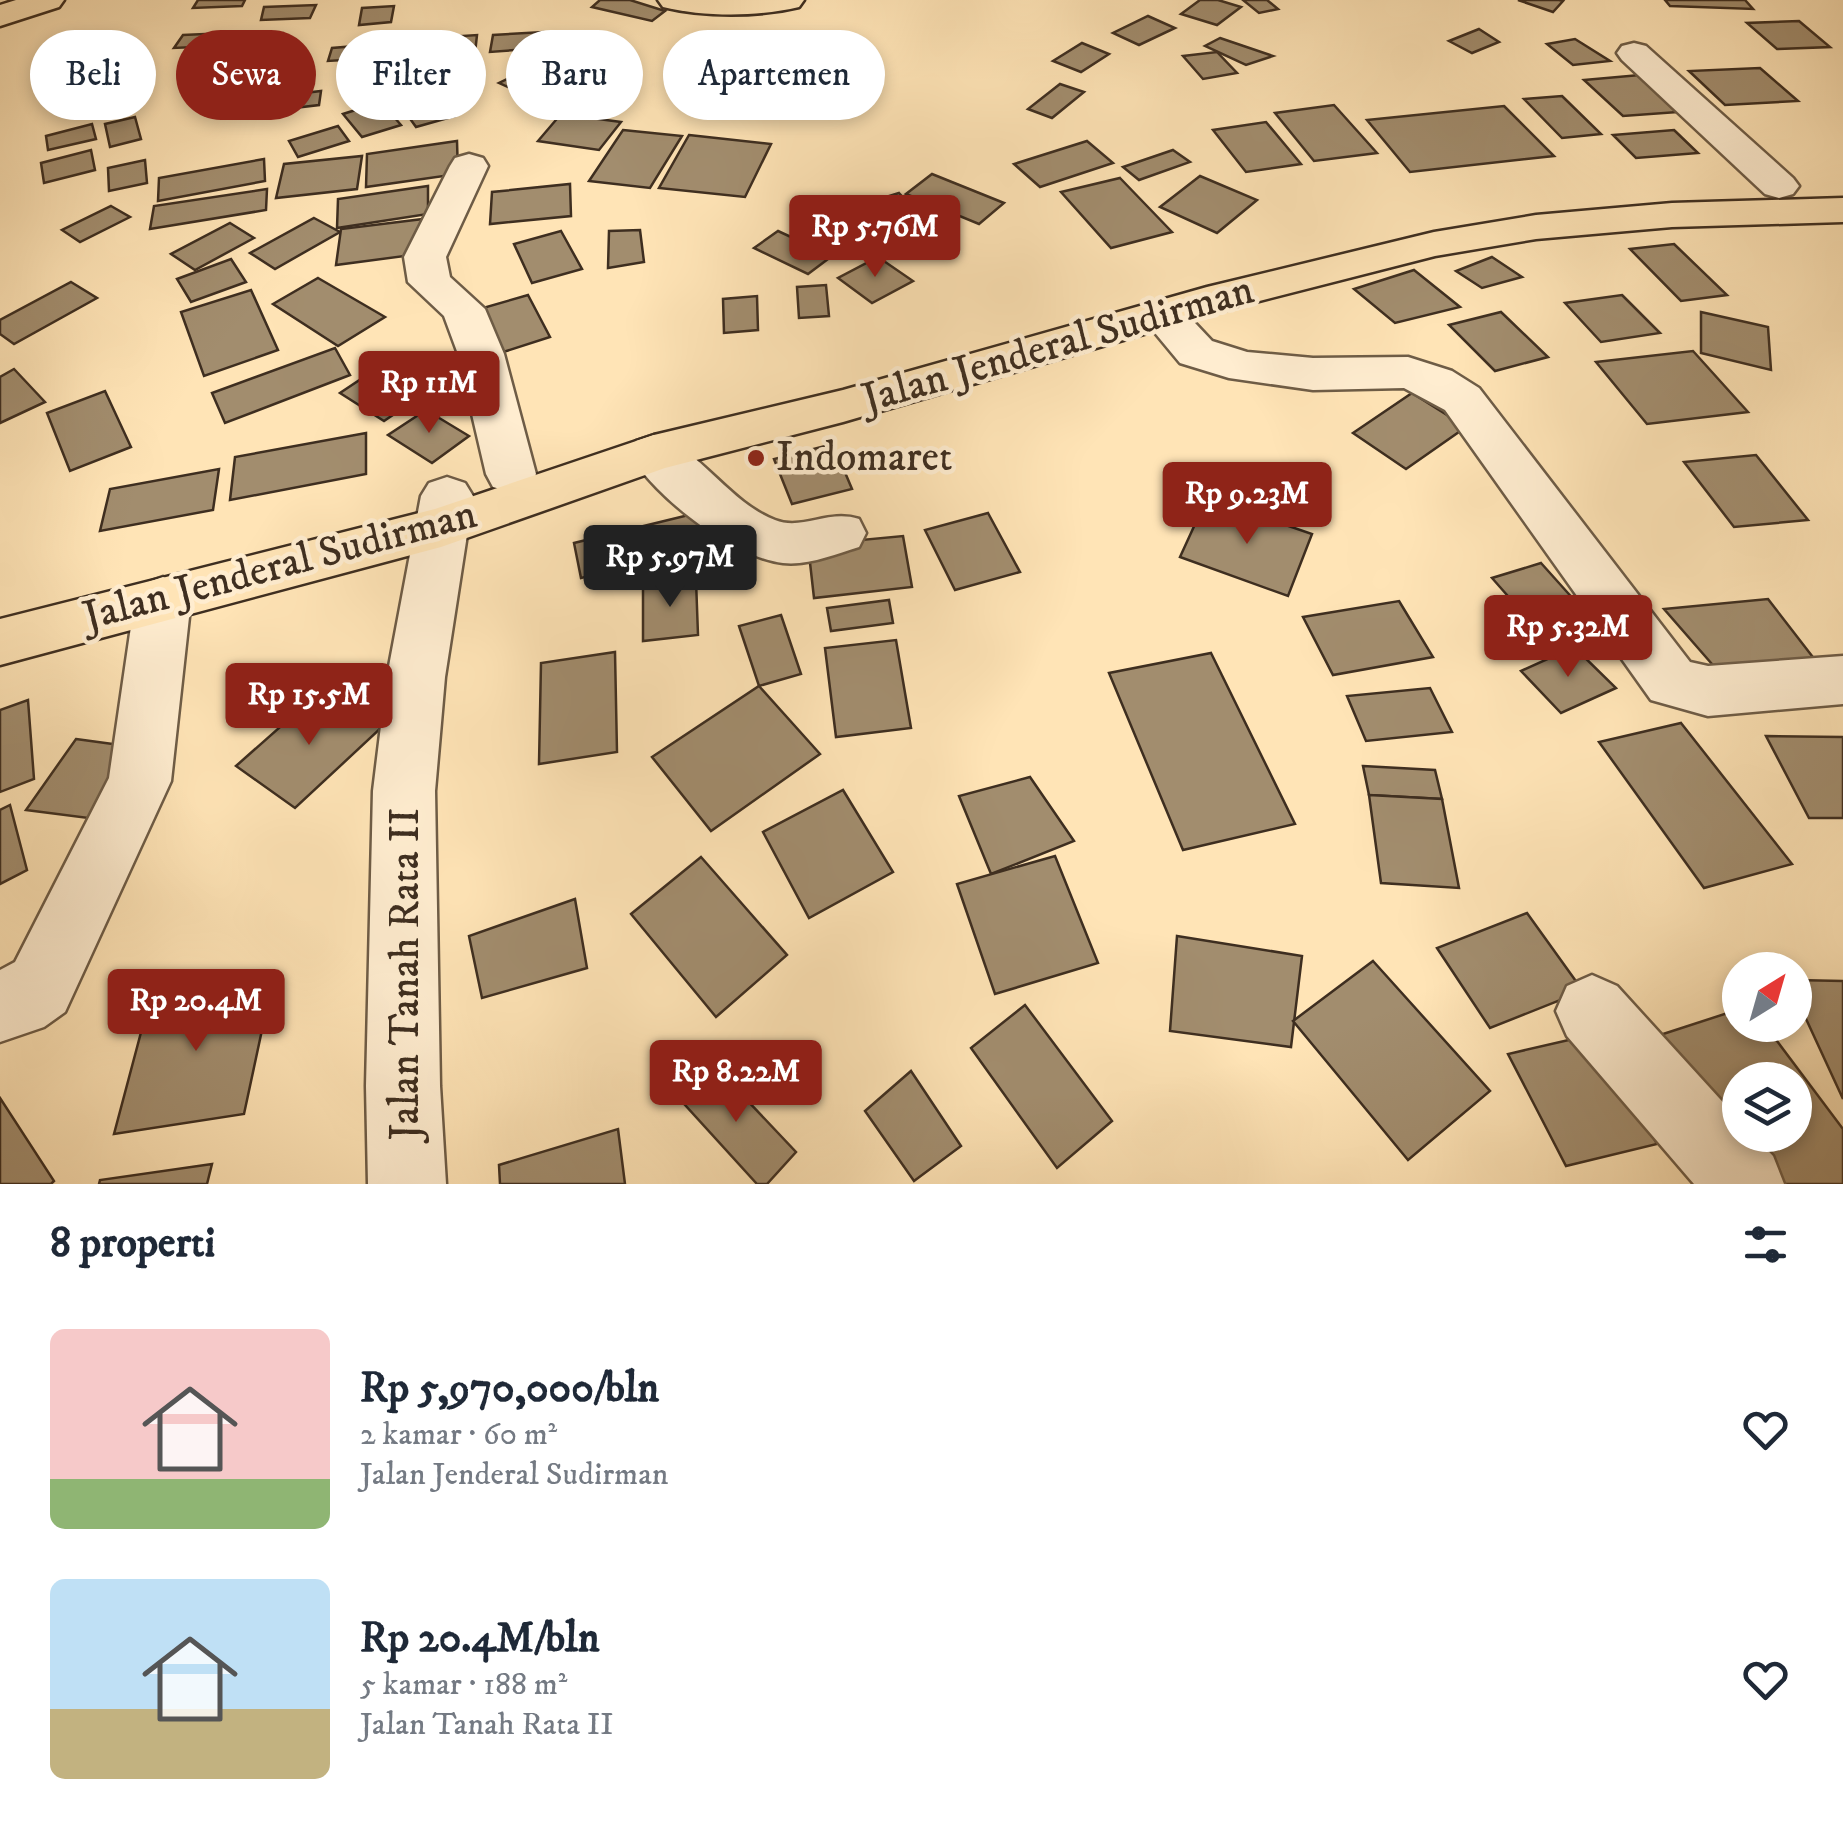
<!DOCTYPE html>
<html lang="id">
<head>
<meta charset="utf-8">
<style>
  body { margin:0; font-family:"IM FELL DW Pica",serif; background:#f6f6f7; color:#1f2937; height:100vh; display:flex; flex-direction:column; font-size:38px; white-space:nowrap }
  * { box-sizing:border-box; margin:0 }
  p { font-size:32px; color:#747a83 }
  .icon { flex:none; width:55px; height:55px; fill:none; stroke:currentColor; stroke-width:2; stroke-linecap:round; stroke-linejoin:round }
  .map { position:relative; height:1184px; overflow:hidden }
  .panel { display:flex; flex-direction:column; background:#fff; flex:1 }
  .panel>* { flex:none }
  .hud { position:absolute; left:30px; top:30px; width:1000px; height:90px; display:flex; gap:20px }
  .needle { width:65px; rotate:37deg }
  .fabs { position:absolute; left:1722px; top:952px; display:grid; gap:20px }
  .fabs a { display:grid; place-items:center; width:90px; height:90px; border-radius:50%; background:#fff; box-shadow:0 5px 15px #0003; font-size:50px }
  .price { position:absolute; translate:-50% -85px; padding:0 22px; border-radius:10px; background:#8f2418; color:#fff; font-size:32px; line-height:65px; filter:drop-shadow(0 2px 5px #0008) }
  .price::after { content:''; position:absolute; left:50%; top:60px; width:30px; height:22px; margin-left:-15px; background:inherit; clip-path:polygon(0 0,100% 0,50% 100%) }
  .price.active { background:#222; color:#fff }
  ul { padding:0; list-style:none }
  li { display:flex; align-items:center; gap:30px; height:250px; padding:0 50px }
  li span { display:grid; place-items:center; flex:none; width:280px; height:200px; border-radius:15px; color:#555 }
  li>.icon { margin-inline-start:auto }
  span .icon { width:120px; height:120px; fill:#fffc; stroke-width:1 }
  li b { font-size:42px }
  h2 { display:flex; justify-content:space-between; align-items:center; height:120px; padding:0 50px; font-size:42px }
  .tag { padding:0 35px; border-radius:45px; background:#fff; box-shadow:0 5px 15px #0003; font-size:35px; line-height:90px }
  .tag.active { background:#8f2418; color:#fff }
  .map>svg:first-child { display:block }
</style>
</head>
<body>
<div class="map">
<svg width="1843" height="1184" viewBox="0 0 1843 1184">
  <rect width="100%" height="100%" fill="#ffe4b6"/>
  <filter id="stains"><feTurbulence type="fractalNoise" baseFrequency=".002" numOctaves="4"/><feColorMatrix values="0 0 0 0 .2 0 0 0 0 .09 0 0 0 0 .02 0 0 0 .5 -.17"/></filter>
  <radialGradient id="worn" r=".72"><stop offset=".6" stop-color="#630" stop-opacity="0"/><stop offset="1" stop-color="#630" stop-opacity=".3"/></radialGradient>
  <g fill="#a28d6e" stroke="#3e2e20" stroke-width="2.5" fill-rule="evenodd">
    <polygon points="198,0 245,0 242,6 193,8"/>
    <polygon points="600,0 630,0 665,11 652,21 592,7"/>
    <polygon points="1200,0 1218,0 1241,7 1217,25 1181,14"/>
    <polygon points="1243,0 1267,0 1278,9 1259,13"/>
    <polygon points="1518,0 1559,0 1563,1 1553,12"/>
    <polygon points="1665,0 1745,0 1753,9 1670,6"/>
    <polygon points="316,5 310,18 261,20 264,7"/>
    <polygon points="394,6 391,22 359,25 362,8"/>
    <polygon points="1148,16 1175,28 1139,45 1113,33"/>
    <polygon points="1799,21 1830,47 1777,49 1747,23"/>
    <polygon points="1479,29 1499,42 1472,53 1449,41"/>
    <polygon points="543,32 541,48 490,52 493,35"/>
    <polygon points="226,33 217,46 174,48 183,35"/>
    <polygon points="283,33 284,47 245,49 249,35"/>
    <polygon points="477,35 475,53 431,56 433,38"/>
    <polygon points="1220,38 1273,56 1246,65 1205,46"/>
    <polygon points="1575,39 1610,61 1573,65 1547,44"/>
    <polygon points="1082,43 1109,54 1081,72 1053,61"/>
    <polygon points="381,44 377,58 328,61 332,48"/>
    <polygon points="1217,52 1237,73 1203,79 1183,56"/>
    <polygon points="770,53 818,65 801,79 754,67"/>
    <polygon points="396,65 395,81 349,86 351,70"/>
    <polygon points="536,65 579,84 543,103 499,83"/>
    <polygon points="1760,68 1798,101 1725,105 1689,71"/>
    <polygon points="1651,74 1692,111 1623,116 1584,80"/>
    <polygon points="1060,84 1084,92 1052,118 1028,109"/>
    <polygon points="434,88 455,116 416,127 396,99"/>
    <polygon points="321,91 319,105 268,111 272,97"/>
    <polygon points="1562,96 1601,134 1562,138 1524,99"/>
    <polygon points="381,102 401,125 362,137 343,114"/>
    <polygon points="1334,105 1377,153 1314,161 1275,113"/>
    <polygon points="1504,106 1554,156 1410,172 1367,120"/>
    <polygon points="561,114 621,122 599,150 538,141"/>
    <polygon points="135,117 141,139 110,147 105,124"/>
    <polygon points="1266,122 1301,164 1246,172 1213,130"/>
    <polygon points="92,124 96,139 48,150 46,136"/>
    <polygon points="338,126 349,141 298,157 289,141"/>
    <polygon points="623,130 682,136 650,188 589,181"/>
    <polygon points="1674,130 1698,153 1636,158 1613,135"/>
    <polygon points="689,135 771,144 745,197 659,188"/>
    <polygon points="457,141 458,174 366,187 367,154"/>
    <polygon points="1087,141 1113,163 1040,187 1014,164"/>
    <polygon points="91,150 95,170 44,183 41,163"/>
    <polygon points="1173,150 1190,162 1139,180 1123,167"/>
    <polygon points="362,156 357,189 276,198 284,164"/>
    <polygon points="264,159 265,181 158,201 159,178"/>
    <polygon points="145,160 147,183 109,191 108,168"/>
    <polygon points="932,174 1004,203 979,224 906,194"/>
    <polygon points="1200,176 1257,200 1217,233 1160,207"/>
    <polygon points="1120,178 1172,232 1111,248 1061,192"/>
    <polygon points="570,184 571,216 490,224 492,192"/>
    <polygon points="428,186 428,214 337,228 338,199"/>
    <polygon points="267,189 266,210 150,229 154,206"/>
    <polygon points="899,193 945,242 908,254 863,204"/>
    <polygon points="111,206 130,217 80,242 62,230"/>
    <polygon points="314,218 340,232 275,269 250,253"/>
    <polygon points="423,219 420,254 336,265 341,229"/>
    <polygon points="230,223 254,238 195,270 171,254"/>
    <polygon points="640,230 644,262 608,268 609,231"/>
    <polygon points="561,231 582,269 532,283 514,244"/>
    <polygon points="778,231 832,256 808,274 754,248"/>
    <polygon points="1674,244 1727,295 1681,301 1630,249"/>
    <polygon points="878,257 913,281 872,303 838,278"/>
    <polygon points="1492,257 1522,277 1482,288 1456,271"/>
    <polygon points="231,259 246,282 191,302 177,279"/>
    <polygon points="1414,270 1460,307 1395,323 1354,289"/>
    <polygon points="318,278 385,317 338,346 273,304"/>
    <polygon points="71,282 97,298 14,344 0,334 0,320"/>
    <polygon points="826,285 829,316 799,318 797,287"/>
    <polygon points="251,290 278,350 204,376 181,312"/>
    <polygon points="528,295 550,337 497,354 476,310"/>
    <polygon points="1622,295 1660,333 1601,342 1565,303"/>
    <polygon points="757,296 758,330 724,333 723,299"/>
    <polygon points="1501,312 1548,357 1495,371 1449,325"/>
    <polygon points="1701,312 1768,327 1771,370 1701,353"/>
    <polygon points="335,348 350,375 225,423 212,393"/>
    <polygon points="1693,351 1748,412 1647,424 1596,362"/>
    <polygon points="14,369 45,402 0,423 0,377"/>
    <polygon points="370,373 415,400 384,421 340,393"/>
    <polygon points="105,391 131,447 70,471 47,413"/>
    <polygon points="1412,393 1466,427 1406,469 1353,433"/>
    <polygon points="426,410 469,436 432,463 388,435"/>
    <polygon points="366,433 366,474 230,500 235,457"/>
    <polygon points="833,444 852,489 792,504 774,459"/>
    <polygon points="1756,455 1808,520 1734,527 1684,462"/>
    <polygon points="219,469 213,510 100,531 110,489"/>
    <polygon points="1207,498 1312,534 1288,596 1180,557"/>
    <polygon points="701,512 712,546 581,578 574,543"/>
    <polygon points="988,513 1020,572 955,590 925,530"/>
    <polygon points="903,536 912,587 814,598 808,545"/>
    <polygon points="1541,563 1593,621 1543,636 1492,578"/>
    <polygon points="696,580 698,635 643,641 643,585"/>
    <polygon points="1768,599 1829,678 1732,687 1664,609"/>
    <polygon points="889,600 893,623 831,631 827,608"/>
    <polygon points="1399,601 1433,657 1333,675 1303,617"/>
    <polygon points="781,615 801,674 759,686 739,626"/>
    <polygon points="896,640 911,728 836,737 825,648"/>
    <polygon points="1574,647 1616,688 1561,713 1521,671"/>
    <polygon points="615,652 617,752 539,764 541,663"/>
    <polygon points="1211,653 1295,824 1183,850 1109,673"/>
    <polygon points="759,686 820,754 711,831 652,757"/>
    <polygon points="324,688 382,727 295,808 236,766"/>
    <polygon points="1430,688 1452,732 1366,741 1347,696"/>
    <polygon points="28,700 34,779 0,792 0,710"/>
    <polygon points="1681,723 1792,864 1704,888 1599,742"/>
    <polygon points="1766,736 1843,737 1843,818 1809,818"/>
    <polygon points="76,739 142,748 96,819 26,810"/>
    <polygon points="1363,766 1435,770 1442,799 1369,795"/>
    <polygon points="1030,777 1074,841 991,874 959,796"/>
    <polygon points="843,790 893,872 809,918 763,832"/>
    <polygon points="1369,795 1442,799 1459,888 1381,883"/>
    <polygon points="10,805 27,870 0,884 0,810"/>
    <polygon points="1055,856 1098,963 995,994 957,884"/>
    <polygon points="701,857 787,955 716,1017 631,914"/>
    <polygon points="575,899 587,968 482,998 469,936"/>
    <polygon points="1527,913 1583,991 1490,1028 1437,948"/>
    <polygon points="1177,936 1302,956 1291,1047 1170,1031"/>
    <polygon points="1373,961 1490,1091 1408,1160 1293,1021"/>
    <polygon points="274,974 244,1114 114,1134 152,991"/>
    <polygon points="1795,980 1843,981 1843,1099 1795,995"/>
    <polygon points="1025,1005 1112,1121 1057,1168 971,1048"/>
    <path d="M1740 1009V1025H1765L1843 1129V1184H1758L1657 1036ZM1740 1080H1795V1135H1740Z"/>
    <polygon points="1595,1034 1657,1144 1566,1166 1508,1054"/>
    <polygon points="710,1061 796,1152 767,1184 757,1184 676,1095"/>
    <polygon points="911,1071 961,1146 914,1181 865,1111"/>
    <polygon points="0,1098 54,1181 51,1184 0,1184"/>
    <polygon points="618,1129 625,1184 500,1184 499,1165"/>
    <polygon points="212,1164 207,1184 99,1184 100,1180"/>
  </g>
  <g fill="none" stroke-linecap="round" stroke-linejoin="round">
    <g stroke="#6e5c46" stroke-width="5">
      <g id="street">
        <polygon points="1634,43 1646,46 1793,178 1799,186 1793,194 1779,198 1765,194 1622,60 1617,53 1622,46"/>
        <polygon points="469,154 483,158 488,166 446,257 450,277 485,309 504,354 536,474 529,487 511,492 493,487 486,474 458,354 444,316 408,282 404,257 450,166 455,158"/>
        <polygon points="1163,302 1179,306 1212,341 1247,352 1313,358 1408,357 1452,371 1479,388 1690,662 1708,666 1843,656 1843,704 1708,716 1651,700 1445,410 1404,388 1313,390 1229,378 1180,363 1141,316 1147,306"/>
        <path d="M654 435C701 449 728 502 775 520 802 531 828 509 859 519L866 533 859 547C836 554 807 566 783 563 732 557 655 497 629 453L636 441Z"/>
        <polygon points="447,477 465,483 473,496 445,677 435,791 440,1086 446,1184 368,1184 366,1086 373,791 387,677 421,496 429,483"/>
        <polygon points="163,577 183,584 191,599 171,781 65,1012 44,1027 0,1042 0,970 15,962 109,778 135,599 143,584"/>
        <polygon points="1592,975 1617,986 1740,1121 1740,1135 1753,1135 1773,1156 1784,1184 1694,1184 1567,1036 1556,1011 1567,986"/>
      </g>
    </g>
    <g stroke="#3e2e20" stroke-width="5">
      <g id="highway">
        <polygon points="16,0 64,0 59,7 0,26 0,5"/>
        <path d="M658 0H804L799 7C758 17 704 17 663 7Z"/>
        <polygon points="1843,198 1843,222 1672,227 1536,239 1435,256 1236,307 843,422 665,468 441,547 0,665 0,619 435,509 654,435 843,390 1207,287 1434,232 1536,215 1672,203"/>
      </g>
    </g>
    <use href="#street" fill="#ffedd0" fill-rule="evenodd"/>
    <use href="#highway" fill="#ffe4b6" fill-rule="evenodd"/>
  </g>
  <circle fill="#8f2418" stroke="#ffedd0" stroke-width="4" cx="756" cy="458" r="10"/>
  <g text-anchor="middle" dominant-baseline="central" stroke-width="9" stroke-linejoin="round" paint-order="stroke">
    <g font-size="42" fill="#3e2e20" stroke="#ffedd0">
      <text transform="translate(1058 345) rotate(-16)">Jalan Jenderal Sudirman</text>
      <text transform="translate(280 566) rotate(-15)">Jalan Jenderal Sudirman</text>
      <text transform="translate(406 974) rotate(-90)">Jalan Tanah Rata II</text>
    </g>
    <g font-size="42" fill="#3e2e20" stroke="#ffedd0" text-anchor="start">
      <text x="776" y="458">Indomaret</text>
    </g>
  </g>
  <rect width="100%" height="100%" filter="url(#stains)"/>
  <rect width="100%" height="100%" fill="url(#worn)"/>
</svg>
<div class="fabs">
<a><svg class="needle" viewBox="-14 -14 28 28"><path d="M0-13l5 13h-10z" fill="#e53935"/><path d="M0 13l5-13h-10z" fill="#747a83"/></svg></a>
<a><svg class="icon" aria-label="layers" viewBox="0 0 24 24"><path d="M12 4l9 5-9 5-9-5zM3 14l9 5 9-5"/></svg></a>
</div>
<b class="price" style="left:875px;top:280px">Rp 5.76M</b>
<b class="price" style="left:429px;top:436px">Rp 11M</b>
<b class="price" style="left:1247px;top:547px">Rp 9.23M</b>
<b class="price active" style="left:670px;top:610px">Rp 5.97M</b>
<b class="price" style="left:1568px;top:680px">Rp 5.32M</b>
<b class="price" style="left:309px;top:748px">Rp 15.5M</b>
<b class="price" style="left:196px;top:1054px">Rp 20.4M</b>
<b class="price" style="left:736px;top:1125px">Rp 8.22M</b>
<div class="hud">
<a class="tag">Beli</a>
<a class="tag active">Sewa</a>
<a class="tag">Filter</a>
<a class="tag">Baru</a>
<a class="tag">Apartemen</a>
</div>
</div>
<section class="panel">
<h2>8 properti<svg class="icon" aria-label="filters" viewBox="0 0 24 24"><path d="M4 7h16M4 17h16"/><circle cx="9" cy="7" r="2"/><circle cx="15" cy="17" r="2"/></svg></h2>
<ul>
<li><span style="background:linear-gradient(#f6c9c9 75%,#8fb573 0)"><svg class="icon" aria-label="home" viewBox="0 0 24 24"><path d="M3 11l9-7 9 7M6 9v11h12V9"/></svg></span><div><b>Rp 5,970,000/bln</b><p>2 kamar · 60 m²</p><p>Jalan Jenderal Sudirman</p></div><svg class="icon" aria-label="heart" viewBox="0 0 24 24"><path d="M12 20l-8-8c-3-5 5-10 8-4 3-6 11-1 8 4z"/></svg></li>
<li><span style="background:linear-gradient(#bfe0f5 65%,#c2b280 0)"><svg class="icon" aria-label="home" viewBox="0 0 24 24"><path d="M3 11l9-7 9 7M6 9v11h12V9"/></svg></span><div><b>Rp 20.4M/bln</b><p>5 kamar · 188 m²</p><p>Jalan Tanah Rata II</p></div><svg class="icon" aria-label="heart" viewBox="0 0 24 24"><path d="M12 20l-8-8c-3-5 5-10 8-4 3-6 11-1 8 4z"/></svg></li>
</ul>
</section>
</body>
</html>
